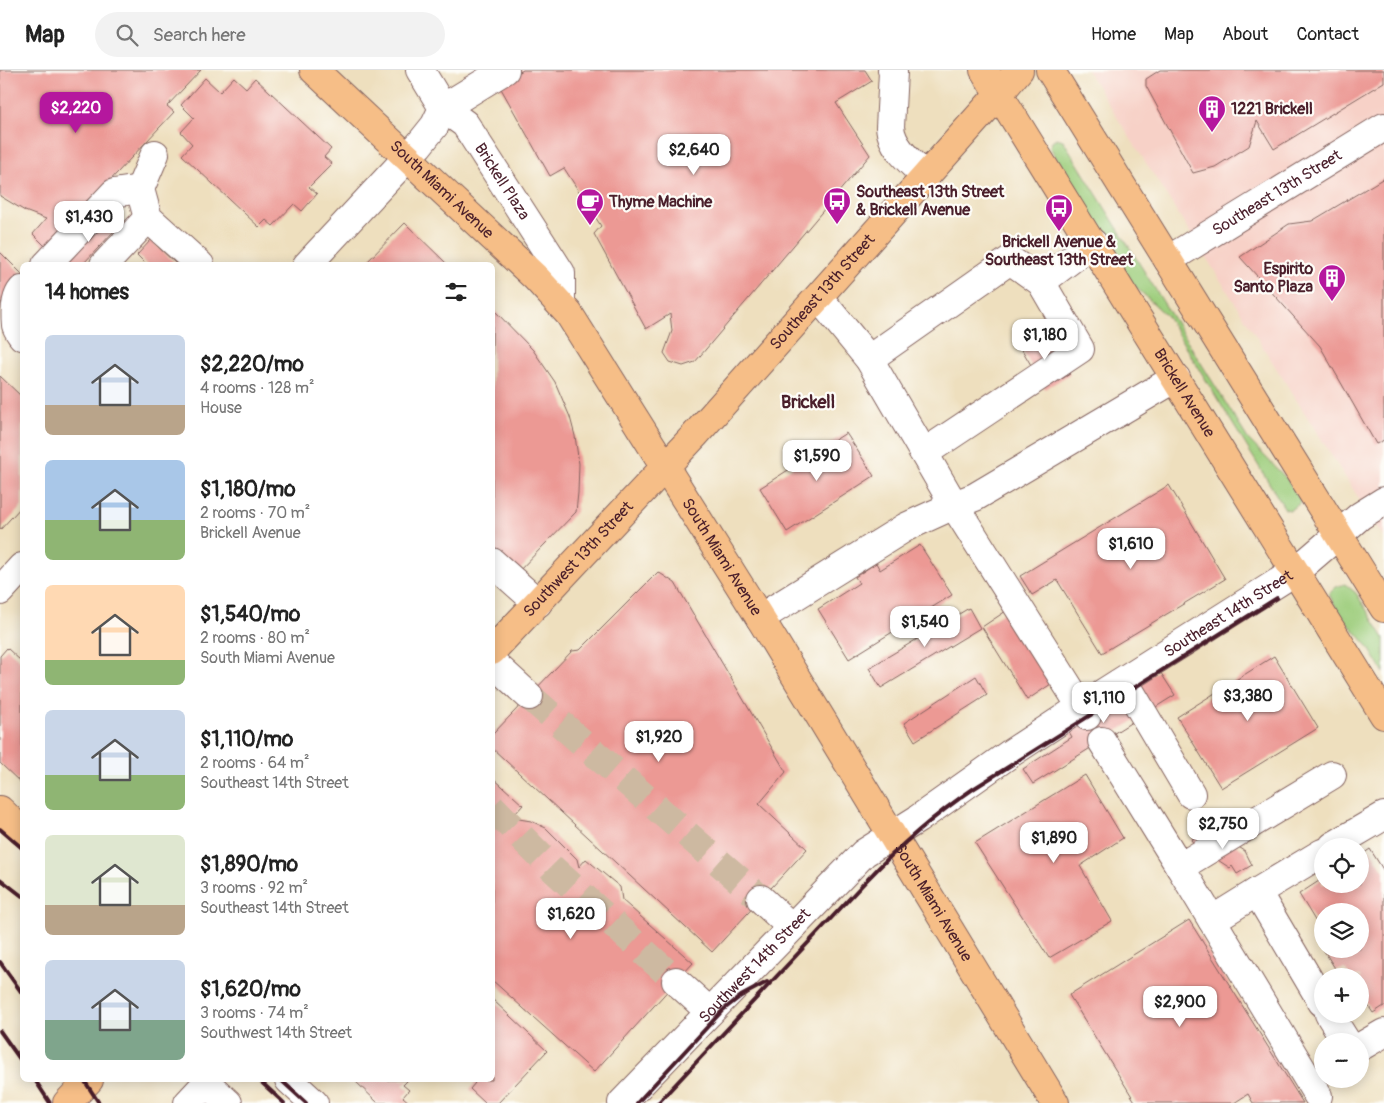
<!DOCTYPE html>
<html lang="en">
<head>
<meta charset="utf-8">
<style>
  body { margin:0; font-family:Pangolin,sans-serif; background:#f2f2f2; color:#222; height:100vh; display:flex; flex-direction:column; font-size:19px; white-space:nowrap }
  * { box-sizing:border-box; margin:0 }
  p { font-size:16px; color:#767676 }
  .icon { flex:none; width:28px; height:28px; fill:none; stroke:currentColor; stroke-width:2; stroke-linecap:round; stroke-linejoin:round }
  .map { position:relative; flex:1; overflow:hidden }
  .panel { position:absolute; left:20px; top:192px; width:475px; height:820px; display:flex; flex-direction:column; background:#fff; border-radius:8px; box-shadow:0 2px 12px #0003 }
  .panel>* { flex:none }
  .fabs { position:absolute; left:1314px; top:768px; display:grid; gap:10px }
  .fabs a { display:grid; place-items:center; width:55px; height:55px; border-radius:50%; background:#fff; box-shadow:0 2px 12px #0003; font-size:25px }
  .price { position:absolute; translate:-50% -42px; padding:0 11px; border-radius:10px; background:#fff; color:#222; font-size:16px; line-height:32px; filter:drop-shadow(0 1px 2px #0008) }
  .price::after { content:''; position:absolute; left:50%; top:30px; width:15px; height:11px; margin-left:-8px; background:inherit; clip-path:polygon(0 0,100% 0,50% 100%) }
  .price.current { background:#b5179e; color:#fff }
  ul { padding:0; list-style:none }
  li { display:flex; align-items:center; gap:15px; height:125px; padding:0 25px }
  li span { display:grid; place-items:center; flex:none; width:140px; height:100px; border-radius:8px; color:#555 }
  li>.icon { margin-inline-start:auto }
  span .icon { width:60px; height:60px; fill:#fffc; stroke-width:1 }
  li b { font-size:21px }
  h2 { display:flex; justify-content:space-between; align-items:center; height:60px; padding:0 25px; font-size:21px }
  header { display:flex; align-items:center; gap:30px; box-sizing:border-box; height:70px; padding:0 25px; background:#fff; border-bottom:1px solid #e0e0e0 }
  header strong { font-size:24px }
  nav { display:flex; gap:28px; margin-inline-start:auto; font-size:18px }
  .search { width:350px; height:45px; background:#f2f2f2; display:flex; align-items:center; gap:12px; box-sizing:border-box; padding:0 18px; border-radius:28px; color:#767676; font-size:19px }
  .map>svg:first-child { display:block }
</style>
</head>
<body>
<header>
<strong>Map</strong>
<div class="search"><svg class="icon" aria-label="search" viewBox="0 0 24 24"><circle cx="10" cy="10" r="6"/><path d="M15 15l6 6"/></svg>Search here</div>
<nav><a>Home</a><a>Map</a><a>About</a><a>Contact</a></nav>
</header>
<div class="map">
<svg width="1384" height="1033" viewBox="0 0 1384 1033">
  <rect width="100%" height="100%" fill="#fdfcf7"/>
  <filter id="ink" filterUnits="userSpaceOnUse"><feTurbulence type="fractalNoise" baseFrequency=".02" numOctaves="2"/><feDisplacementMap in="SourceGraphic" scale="10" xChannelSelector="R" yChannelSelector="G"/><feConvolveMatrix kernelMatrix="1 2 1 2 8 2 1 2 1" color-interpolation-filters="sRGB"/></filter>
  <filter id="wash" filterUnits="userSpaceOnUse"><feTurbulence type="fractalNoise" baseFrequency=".0096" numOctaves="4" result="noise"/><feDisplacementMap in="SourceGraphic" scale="20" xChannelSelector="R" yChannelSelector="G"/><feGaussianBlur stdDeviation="1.12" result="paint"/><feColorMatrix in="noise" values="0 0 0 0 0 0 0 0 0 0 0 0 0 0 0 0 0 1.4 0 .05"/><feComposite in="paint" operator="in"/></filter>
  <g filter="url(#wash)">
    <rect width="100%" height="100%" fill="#eedfbe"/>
    <polygon fill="#f7d1c7" points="1087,0 1384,0 1384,468"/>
    <g fill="#9dcd7c" stroke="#747654">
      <polygon points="1057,68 1063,70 1248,369 1287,409 1300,430 1299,434 1290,440 1285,439 1166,245 1127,209 1050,77 1052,72"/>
      <polygon points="1345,514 1356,523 1384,568 1384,603 1367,575 1338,542 1329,524 1336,517"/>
    </g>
    <g id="blocks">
      <g fill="#ec9994">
        <polygon points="0,0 201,0 167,36 174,42 47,178 33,164 46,149 25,141 0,126"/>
        <polygon points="523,0 865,0 872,11 836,33 870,85 695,292 683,296 670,292 664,283 672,261 670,244 646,259 594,164 601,156 564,98 550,106 499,15"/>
        <polygon points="1160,0 1384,0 1384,12 1274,79 1257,51 1249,76 1215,97 1193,103 1146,16 1146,9"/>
        <polygon points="234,7 246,18 255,8 331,79 324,87 332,94 309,117 317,124 302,141 294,134 273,156 266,150 259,157 182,85 192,74 181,62 194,48 181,35 205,8 220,22"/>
        <polygon points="1384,108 1384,370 1376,374 1320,276 1240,187 1289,154 1312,151"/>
        <polygon points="103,145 117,158 82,195 65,195 60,190"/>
        <polygon points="405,153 448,195 364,195"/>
        <polygon points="151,170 177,195 147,195 137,185"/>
        <polygon points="0,182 22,204 22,210 0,234"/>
        <polygon points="492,238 533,280 555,312 570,347 575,366 579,394 578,423 576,442 514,506 492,486"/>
        <polygon points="1046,264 1070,304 1045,319 1021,278"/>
        <polygon points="0,306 22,327 22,436 0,460"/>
        <polygon points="846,363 874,406 787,462 760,418"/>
        <polygon points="1169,415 1225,509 1102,583 1057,510 1032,525 1020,506"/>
        <polygon points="920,475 952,525 849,589 818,539 859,513 855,507 876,493 880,500"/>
        <polygon points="658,502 675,513 786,702 759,734 807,779 712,882 492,678 492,665 572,581 580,580"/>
        <polygon points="969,538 980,558 881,618 869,598"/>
        <polygon points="1009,539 1054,612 1027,630 982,557"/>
        <polygon points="7,578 22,592 22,714 0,693 0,586"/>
        <polygon points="1274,586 1318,658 1221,718 1177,647"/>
        <polygon points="1159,600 1175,625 1033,714 1023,699 1072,667 1067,658"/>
        <polygon points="976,606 987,625 915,671 904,653"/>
        <polygon points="1085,705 1123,768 1080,796 1112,851 1049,888 975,773"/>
        <polygon points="492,707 523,735 515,744 519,749 531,751 546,758 577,789 579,797 586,789 620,817 622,830 693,893 594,1002 492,910"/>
        <polygon points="1208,758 1245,781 1252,795 1237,804 1232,796 1230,798 1195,775 1191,770"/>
        <polygon points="1370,779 1384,801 1384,936 1373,943 1360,923 1360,906 1350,906 1345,899 1336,900 1323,879 1360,879 1360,841 1322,841 1322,862 1299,824 1322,809 1322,814 1360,814 1360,786"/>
        <polygon points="1189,850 1303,1033 1253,1033 1248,1024 1234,1033 1136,1033 1069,925"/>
        <polygon points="492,929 547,981 498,1033 485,1033 470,1019 475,1013 472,1010 492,1010"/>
        <polygon points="354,1010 408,1010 403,1015 409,1020 403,1027 410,1033 378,1033"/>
      </g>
    </g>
  </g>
  <g filter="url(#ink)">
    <use href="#blocks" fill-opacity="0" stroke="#83625e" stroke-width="1"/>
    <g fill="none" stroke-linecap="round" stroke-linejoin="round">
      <g stroke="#cdb9a1" stroke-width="28" stroke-dasharray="28 14" stroke-linecap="butt">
        <polyline points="529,626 761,829"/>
        <polyline points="492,737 552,798 676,911"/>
      </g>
      <g stroke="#83625e" stroke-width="30">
        <g id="minor">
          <path id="s1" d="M420 0 443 38 465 54 561 203V234"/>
          <path d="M892 0 893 2 890 57C892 78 911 92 926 107"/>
          <polyline points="443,38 505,0"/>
          <polyline points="155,84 140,119 148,148 200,195"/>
          <path id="s2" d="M1168 190 1384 57"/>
          <polyline points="46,195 114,123 140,119"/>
          <polyline points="104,195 148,148"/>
          <polyline points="307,195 419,75 435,55 443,38"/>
          <polyline points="1041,212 1093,173"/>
          <path d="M22 220C15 228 15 245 16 255 17 259 20 263 22 266"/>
          <polyline points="869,289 1010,190 1041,212 1080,279 924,383"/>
          <polyline points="492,492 538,533"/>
          <polyline points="0,521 22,497"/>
          <polyline points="760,548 906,457 954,435 869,289 819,228"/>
          <polyline points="492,592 529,626"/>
          <polyline points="1124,611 1191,724"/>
          <polyline points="1087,646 954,435 975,427 1176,308"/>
          <polyline points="1102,671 1180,797"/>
          <polyline points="1333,776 1384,746"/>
          <polyline points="1322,783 1257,822 1322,932"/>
          <polyline points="761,829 791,857"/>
          <polyline points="1212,850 1257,822"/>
          <polyline points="676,911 710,942"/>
          <polyline points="1329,944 1346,971"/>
          <polyline points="1360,977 1384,963"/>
          <polyline points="289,1010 314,1033"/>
          <polyline points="1318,1026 1180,797 1332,705"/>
          <polyline points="188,1033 202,1018 213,1019 228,1033"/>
          <path id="s3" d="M622 1033 864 783 918 749 1011 683 1081 637 1296 501 1360 446 1384 431"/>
        </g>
      </g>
      <g stroke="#83625e" stroke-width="30">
        <g id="major">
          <path id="s4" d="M314 0 536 208 569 244 760 548 1055 1033"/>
          <path id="s5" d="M984 0 1384 645"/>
          <polyline points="1050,0 1384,538"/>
          <path id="s6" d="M492 581 695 365 999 24 1019 0"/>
          <polyline points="0,740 22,761"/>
          <polyline points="67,1033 89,1010"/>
        </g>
      </g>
      <use href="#minor" stroke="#fff" stroke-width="28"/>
      <use href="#major" stroke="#f6be87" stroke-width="28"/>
      <g stroke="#4a1f2b" stroke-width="4">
        <polyline points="0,759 22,778"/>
        <polyline points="0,809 22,826"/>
        <polyline points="0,892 22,923"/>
        <polyline points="0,961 22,992"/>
        <polyline points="35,1010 50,1033"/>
        <polyline points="84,1010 99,1033"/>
        <polyline points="259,1010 284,1033"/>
        <polyline points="281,1010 306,1033"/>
        <polyline points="637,1033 723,940 741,926 767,912"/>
        <path d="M658 1033 866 811C899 776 933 746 973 719L1277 528"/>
      </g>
    </g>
  </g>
  <defs>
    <g id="building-pin" transform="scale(1.4375)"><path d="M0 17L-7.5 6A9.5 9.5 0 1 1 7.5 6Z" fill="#b5179e" stroke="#fdfcf7"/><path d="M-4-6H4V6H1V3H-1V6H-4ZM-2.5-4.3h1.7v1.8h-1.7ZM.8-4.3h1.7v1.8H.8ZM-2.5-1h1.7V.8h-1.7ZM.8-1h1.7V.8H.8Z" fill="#fff"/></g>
    <g id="bus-pin" transform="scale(1.4375)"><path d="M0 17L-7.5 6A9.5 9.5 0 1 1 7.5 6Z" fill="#b5179e" stroke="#fdfcf7"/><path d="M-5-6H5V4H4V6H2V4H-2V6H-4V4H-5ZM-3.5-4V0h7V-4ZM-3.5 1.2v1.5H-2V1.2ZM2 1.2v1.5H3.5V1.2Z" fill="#fff"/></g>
    <g id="cafe-pin" transform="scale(1.4375)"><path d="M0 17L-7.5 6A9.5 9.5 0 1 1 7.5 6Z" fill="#b5179e" stroke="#fdfcf7"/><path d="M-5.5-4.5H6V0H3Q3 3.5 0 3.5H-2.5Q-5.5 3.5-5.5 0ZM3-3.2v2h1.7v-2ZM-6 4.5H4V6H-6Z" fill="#fff"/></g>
  </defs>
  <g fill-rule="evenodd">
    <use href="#building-pin" x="1212" y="39"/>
    <use href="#bus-pin" x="837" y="131"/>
    <use href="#cafe-pin" x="590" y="132"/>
    <use href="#bus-pin" x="1059" y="138"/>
    <use href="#building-pin" x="1332" y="208"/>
  </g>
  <g text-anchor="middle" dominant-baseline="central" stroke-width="4.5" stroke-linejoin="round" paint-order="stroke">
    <g font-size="16" font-weight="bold" fill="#4a1f2b" stroke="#fdfcf7" text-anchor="start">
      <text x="1231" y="39">1221 Brickell</text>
      <text x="856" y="122">Southeast 13th Street<tspan x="856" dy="18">&amp; Brickell Avenue</tspan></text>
      <text x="609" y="132">Thyme Machine</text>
      <text x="1059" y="172" text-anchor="middle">Brickell Avenue &amp;<tspan x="1059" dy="18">Southeast 13th Street</tspan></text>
      <text x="1313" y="199" text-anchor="end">Espirito<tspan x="1313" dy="18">Santo Plaza</tspan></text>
    </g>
    <g font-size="16" fill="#4a1f2b" stroke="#fdfcf7">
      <text stroke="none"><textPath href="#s1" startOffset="140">Brickell Plaza</textPath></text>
      <text stroke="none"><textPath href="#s4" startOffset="175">South Miami Avenue</textPath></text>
      <text stroke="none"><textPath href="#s2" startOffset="128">Southeast 13th Street</textPath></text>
      <text stroke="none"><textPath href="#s6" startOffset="488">Southeast 13th Street</textPath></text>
      <text stroke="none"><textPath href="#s5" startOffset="380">Brickell Avenue</textPath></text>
      <text stroke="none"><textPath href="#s4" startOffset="640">South Miami Avenue</textPath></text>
      <text stroke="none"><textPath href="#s6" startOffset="126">Southwest 13th Street</textPath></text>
      <text stroke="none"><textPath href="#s3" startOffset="784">Southeast 14th Street</textPath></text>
      <text stroke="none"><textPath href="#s4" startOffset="1045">South Miami Avenue</textPath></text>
      <text stroke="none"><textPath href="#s3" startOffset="191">Southwest 14th Street</textPath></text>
    </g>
    <g font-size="18" font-weight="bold" fill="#4a1f2b" stroke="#fdfcf7">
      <text x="808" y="332">Brickell</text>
    </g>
  </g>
</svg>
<div class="fabs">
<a><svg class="icon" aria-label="locate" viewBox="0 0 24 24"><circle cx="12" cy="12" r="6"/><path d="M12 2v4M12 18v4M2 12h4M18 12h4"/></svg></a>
<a><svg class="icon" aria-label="layers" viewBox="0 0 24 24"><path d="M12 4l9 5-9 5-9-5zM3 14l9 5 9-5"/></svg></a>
<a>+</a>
<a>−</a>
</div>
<b class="price current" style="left:76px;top:64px">$2,220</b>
<b class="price" style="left:694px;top:106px">$2,640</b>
<b class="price" style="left:89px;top:173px">$1,430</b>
<b class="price" style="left:1045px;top:291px">$1,180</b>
<b class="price" style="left:817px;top:412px">$1,590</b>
<b class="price" style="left:1131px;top:500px">$1,610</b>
<b class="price" style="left:925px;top:578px">$1,540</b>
<b class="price" style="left:1248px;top:652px">$3,380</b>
<b class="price" style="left:1104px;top:654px">$1,110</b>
<b class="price" style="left:659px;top:693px">$1,920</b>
<b class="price" style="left:1223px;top:780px">$2,750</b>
<b class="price" style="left:1054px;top:794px">$1,890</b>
<b class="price" style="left:571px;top:870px">$1,620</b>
<b class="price" style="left:1180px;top:958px">$2,900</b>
<section class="panel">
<h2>14 homes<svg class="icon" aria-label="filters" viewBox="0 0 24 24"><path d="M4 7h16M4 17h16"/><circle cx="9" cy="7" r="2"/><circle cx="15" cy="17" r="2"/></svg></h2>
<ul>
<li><span style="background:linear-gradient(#c9d6e8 70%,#b9a48a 0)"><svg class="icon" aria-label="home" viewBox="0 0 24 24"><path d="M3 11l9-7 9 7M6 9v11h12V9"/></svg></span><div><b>$2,220/mo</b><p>4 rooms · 128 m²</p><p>House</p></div></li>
<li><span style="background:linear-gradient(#a9c7e8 60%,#8fb573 0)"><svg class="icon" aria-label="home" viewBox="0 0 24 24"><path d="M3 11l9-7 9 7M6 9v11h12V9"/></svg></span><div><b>$1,180/mo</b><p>2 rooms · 70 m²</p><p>Brickell Avenue</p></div></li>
<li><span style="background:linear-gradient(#ffd9b3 75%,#8fb573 0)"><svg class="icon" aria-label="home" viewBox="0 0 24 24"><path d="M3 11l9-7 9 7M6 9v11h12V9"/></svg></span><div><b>$1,540/mo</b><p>2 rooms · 80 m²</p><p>South Miami Avenue</p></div></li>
<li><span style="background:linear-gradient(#c9d6e8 65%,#8fb573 0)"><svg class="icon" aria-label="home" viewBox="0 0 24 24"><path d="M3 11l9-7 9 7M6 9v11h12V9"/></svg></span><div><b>$1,110/mo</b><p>2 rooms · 64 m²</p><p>Southeast 14th Street</p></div></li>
<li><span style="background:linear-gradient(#dfe7d0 70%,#b9a48a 0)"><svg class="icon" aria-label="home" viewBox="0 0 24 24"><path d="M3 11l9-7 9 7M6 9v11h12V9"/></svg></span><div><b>$1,890/mo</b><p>3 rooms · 92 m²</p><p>Southeast 14th Street</p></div></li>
<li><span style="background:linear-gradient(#c9d6e8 60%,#7fa58c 0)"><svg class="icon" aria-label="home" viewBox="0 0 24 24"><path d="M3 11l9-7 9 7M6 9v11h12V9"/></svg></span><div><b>$1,620/mo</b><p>3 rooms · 74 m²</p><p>Southwest 14th Street</p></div></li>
</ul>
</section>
</div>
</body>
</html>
